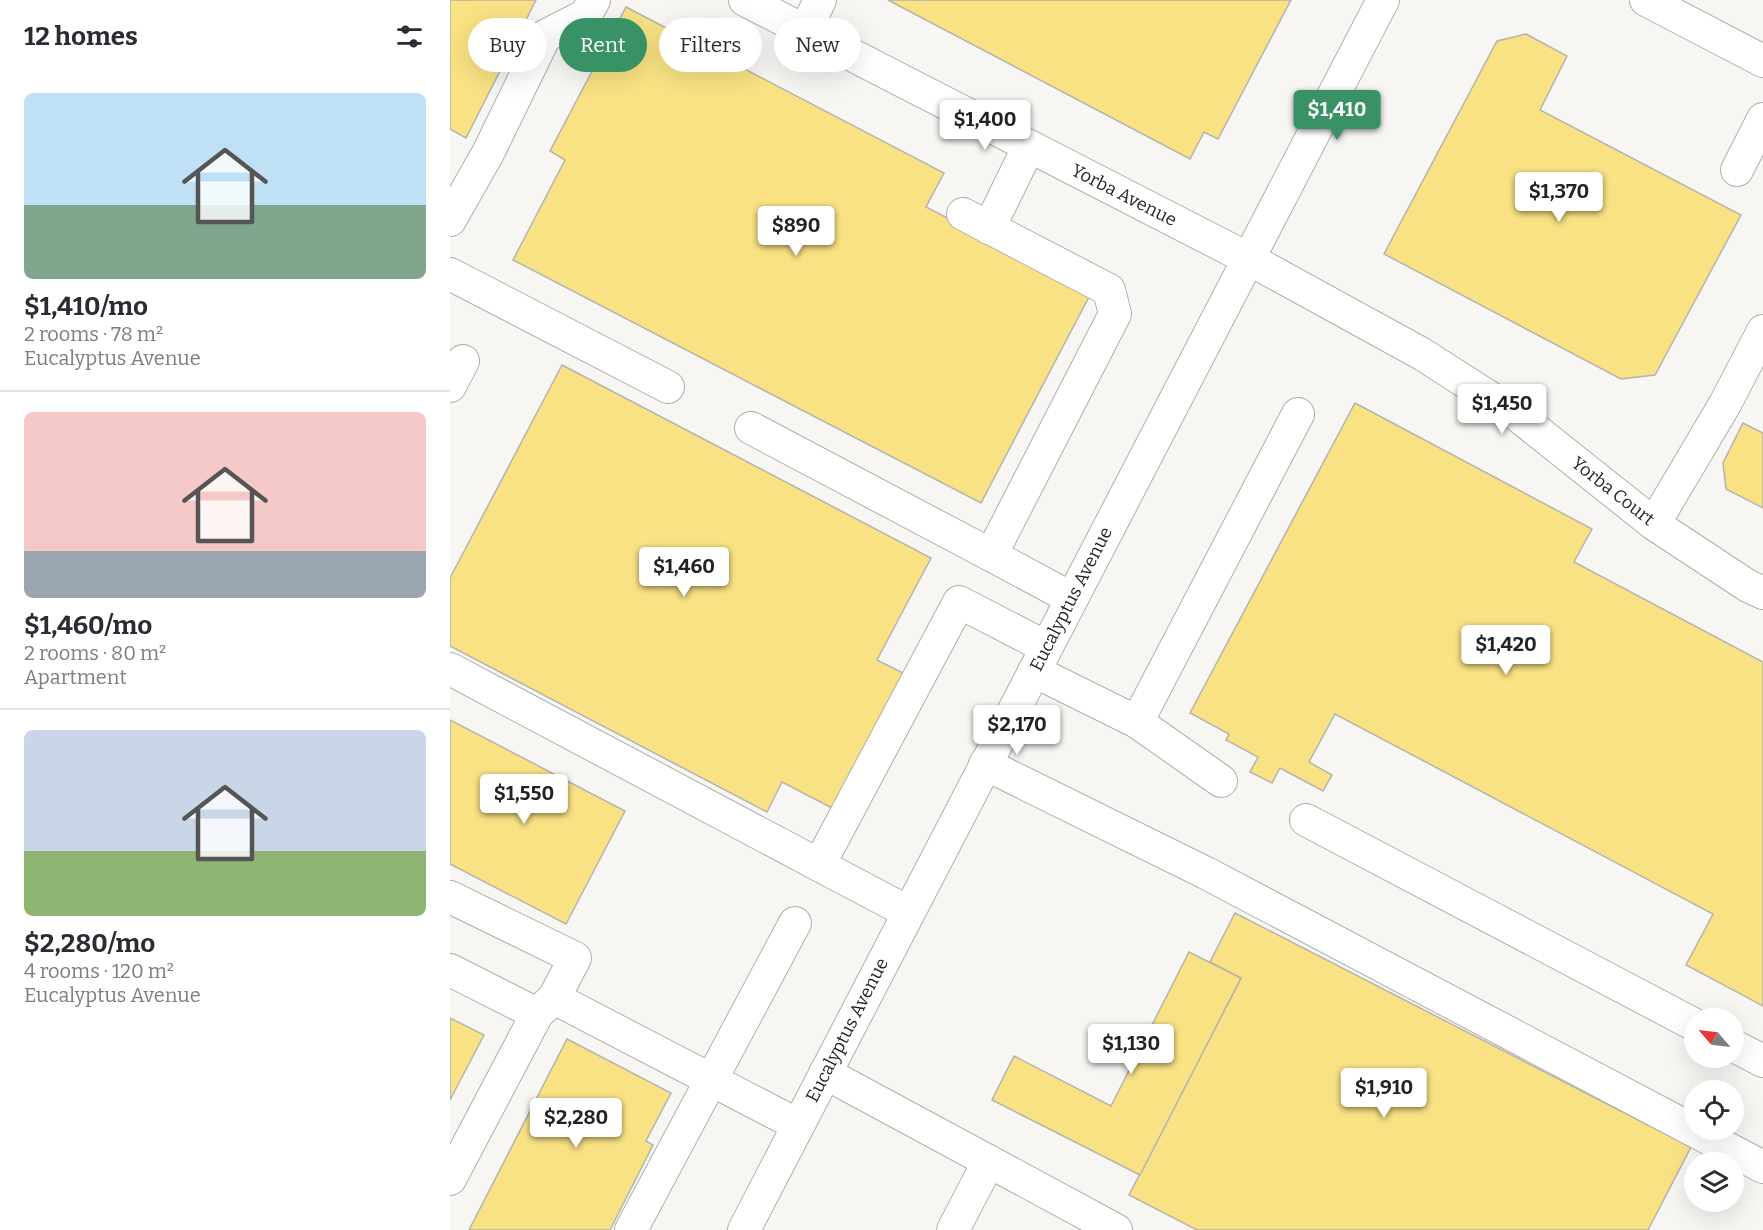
<!DOCTYPE html>
<html lang="en">
<head>
<meta charset="utf-8">
<style>
  body { margin:0; font-family:Bitter,serif; background:#f7f7f7; color:#2b2b33; height:100vh; display:flex; flex-direction:column; font-size:22px; white-space:nowrap }
  * { box-sizing:border-box; margin:0 }
  p { font-size:20px; color:#7c7c81 }
  .icon { flex:none; width:33px; height:33px; fill:none; stroke:currentColor; stroke-width:2; stroke-linecap:round; stroke-linejoin:round }
  .map { position:relative; flex:1; overflow:hidden }
  .side { display:flex; flex-direction:column; background:#fff; width:450px }
  .side>* { flex:none }
  .hud { position:absolute; left:18px; top:18px; width:570px; height:54px; display:flex; gap:12px }
  .needle { width:39px; rotate:298deg }
  .controls { position:absolute; left:1234px; top:1008px; display:grid; gap:12px }
  .controls a { display:grid; place-items:center; width:60px; height:60px; border-radius:50%; background:#fff; box-shadow:0 6px 24px #0002; font-size:30px }
  .price { position:absolute; translate:-50% -51px; padding:0 14px; border-radius:6px; background:#fff; color:#222; font-size:20px; line-height:39px; filter:drop-shadow(0 2px 3px #0008) }
  .price::after { content:''; position:absolute; left:50%; top:36px; width:18px; height:14px; margin-left:-9px; background:inherit; clip-path:polygon(0 0,100% 0,50% 100%) }
  .price.selected { background:#399166; color:#fff }
  ul { padding:0; list-style:none }
  li { display:grid; align-content:center; gap:12px; height:318px; padding:0 24px }
  li+li { border-top:2px solid #e1e1e2 }
  li span { display:grid; place-items:center; height:186px; border-radius:9px; color:#555 }
  li>.icon { margin-inline-start:auto }
  span .icon { width:108px; height:108px; fill:#fffc; stroke-width:1 }
  li b { font-size:26px }
  h2 { display:flex; justify-content:space-between; align-items:center; height:72px; padding:0 24px; font-size:26px }
  .tag { padding:0 21px; border-radius:27px; background:#fff; box-shadow:0 6px 24px #0002; font-size:21px; line-height:54px }
  .tag.selected { background:#399166; color:#fff }
  main { display:flex; flex:1; min-height:0 }
  .map>svg:first-child { display:block }
</style>
</head>
<body>
<main>
<section class="side">
<h2>12 homes<svg class="icon" aria-label="filters" viewBox="0 0 24 24"><path d="M4 7h16M4 17h16"/><circle cx="9" cy="7" r="2"/><circle cx="15" cy="17" r="2"/></svg></h2>
<ul>
<li><span style="background:linear-gradient(#bfe0f5 60%,#7fa58c 0)"><svg class="icon" aria-label="home" viewBox="0 0 24 24"><path d="M3 11l9-7 9 7M6 9v11h12V9"/></svg></span><div><b>$1,410/mo</b><p>2 rooms · 78 m²</p><p>Eucalyptus Avenue</p></div></li>
<li><span style="background:linear-gradient(#f6c9c9 75%,#9aa5b1 0)"><svg class="icon" aria-label="home" viewBox="0 0 24 24"><path d="M3 11l9-7 9 7M6 9v11h12V9"/></svg></span><div><b>$1,460/mo</b><p>2 rooms · 80 m²</p><p>Apartment</p></div></li>
<li><span style="background:linear-gradient(#c9d6e8 65%,#8fb573 0)"><svg class="icon" aria-label="home" viewBox="0 0 24 24"><path d="M3 11l9-7 9 7M6 9v11h12V9"/></svg></span><div><b>$2,280/mo</b><p>4 rooms · 120 m²</p><p>Eucalyptus Avenue</p></div></li>
</ul>
</section>
<div class="map">
<svg width="1313" height="1230" viewBox="0 0 1313 1230">
  <rect width="100%" height="100%" fill="#f7f6f2"/>
  <g fill="#f9e283" stroke="#b4b3b0" stroke-width="1.5">
    <polygon points="0,0 86,0 16,138 0,129"/>
    <polygon points="438,0 841,0 768,139 754,132 740,159"/>
    <polygon points="176,7 494,173 476,207 641,293 531,503 63,260 115,160 100,151"/>
    <polygon points="1076,34 1117,56 1090,110 1291,215 1205,375 1171,379 934,254 1047,41"/>
    <polygon points="112,365 481,558 427,660 453,673 382,808 332,782 317,812 0,646 0,578"/>
    <polygon points="905,403 1142,529 1124,562 1313,662 1313,1006 1236,965 1263,914 885,714 859,762 882,775 873,791 830,768 822,783 800,772 808,757 776,740 779,734 740,713"/>
    <polygon points="1293,423 1313,433 1313,508 1276,489 1273,463"/>
    <polygon points="0,720 175,811 116,924 0,864"/>
    <polygon points="785,913 1241,1147 1198,1230 747,1230 679,1195 791,978 760,962"/>
    <polygon points="739,952 791,978 690,1175 542,1100 564,1056 661,1106"/>
    <polygon points="0,1018 34,1035 0,1100"/>
    <polygon points="117,1039 221,1093 196,1141 203,1145 160,1230 19,1230"/>
  </g>
  <g fill="none" stroke-linecap="round" stroke-linejoin="round">
    <g stroke="#afafab" stroke-width="34">
      <g id="minor">
        <polyline points="295,0 797,258 972,354 1067,415 1204,524 1298,586 1313,593"/>
        <polyline points="1196,0 1313,61"/>
        <polyline points="355,31 370,0"/>
        <polyline points="1287,170 1313,119"/>
        <polyline points="513,214 659,290 665,314 541,555 621,598"/>
        <polyline points="0,220 38,153 95,36 136,15 144,0"/>
        <polyline points="539,228 579,146"/>
        <polyline points="0,274 218,387"/>
        <polyline points="0,386 13,361"/>
        <polyline points="301,428 541,555"/>
        <polyline points="1204,524 1275,404 1313,331"/>
        <polyline points="0,669 369,865"/>
        <polyline points="584,671 687,722 771,781"/>
        <polyline points="687,722 848,414"/>
        <polyline points="535,764 756,873 1313,1167"/>
        <polyline points="856,820 1245,1025"/>
        <polyline points="0,897 125,958 104,998"/>
        <polyline points="458,912 369,865 509,602 596,647"/>
        <polyline points="0,970 87,1014 104,998 348,1125"/>
        <polyline points="1284,1046 1313,1061"/>
        <polyline points="375,1073 666,1230"/>
        <polyline points="0,1179 87,1014"/>
        <polyline points="181,1230 345,923"/>
        <polyline points="294,1230 933,0"/>
        <polyline points="503,1230 539,1161"/>
      </g>
    </g>
    <use href="#minor" stroke="#fff" stroke-width="32"/>
  </g>
  <g text-anchor="middle" dominant-baseline="central" stroke-width="4.5" stroke-linejoin="round" paint-order="stroke">
    <g font-size="18" fill="#242422" stroke="#fff">
      <text transform="translate(674 195) rotate(27)">Yorba Avenue</text>
      <text transform="translate(1163 491) rotate(38)">Yorba Court</text>
      <text transform="translate(621 599) rotate(-63)">Eucalyptus Avenue</text>
      <text transform="translate(397 1030) rotate(-63)">Eucalyptus Avenue</text>
    </g>
  </g>
</svg>
<div class="controls">
<a><svg class="needle" viewBox="-14 -14 28 28"><path d="M0-13l5 13h-10z" fill="#e53935"/><path d="M0 13l5-13h-10z" fill="#7c7c81"/></svg></a>
<a><svg class="icon" aria-label="locate" viewBox="0 0 24 24"><circle cx="12" cy="12" r="6"/><path d="M12 2v4M12 18v4M2 12h4M18 12h4"/></svg></a>
<a><svg class="icon" aria-label="layers" viewBox="0 0 24 24"><path d="M12 4l9 5-9 5-9-5zM3 14l9 5 9-5"/></svg></a>
</div>
<b class="price selected" style="left:887px;top:141px">$1,410</b>
<b class="price" style="left:535px;top:151px">$1,400</b>
<b class="price" style="left:1109px;top:223px">$1,370</b>
<b class="price" style="left:346px;top:257px">$890</b>
<b class="price" style="left:1052px;top:435px">$1,450</b>
<b class="price" style="left:234px;top:598px">$1,460</b>
<b class="price" style="left:1056px;top:676px">$1,420</b>
<b class="price" style="left:567px;top:756px">$2,170</b>
<b class="price" style="left:74px;top:825px">$1,550</b>
<b class="price" style="left:681px;top:1075px">$1,130</b>
<b class="price" style="left:934px;top:1119px">$1,910</b>
<b class="price" style="left:126px;top:1149px">$2,280</b>
<div class="hud">
<a class="tag">Buy</a>
<a class="tag selected">Rent</a>
<a class="tag">Filters</a>
<a class="tag">New</a>
</div>
</div>
</main>
</body>
</html>
